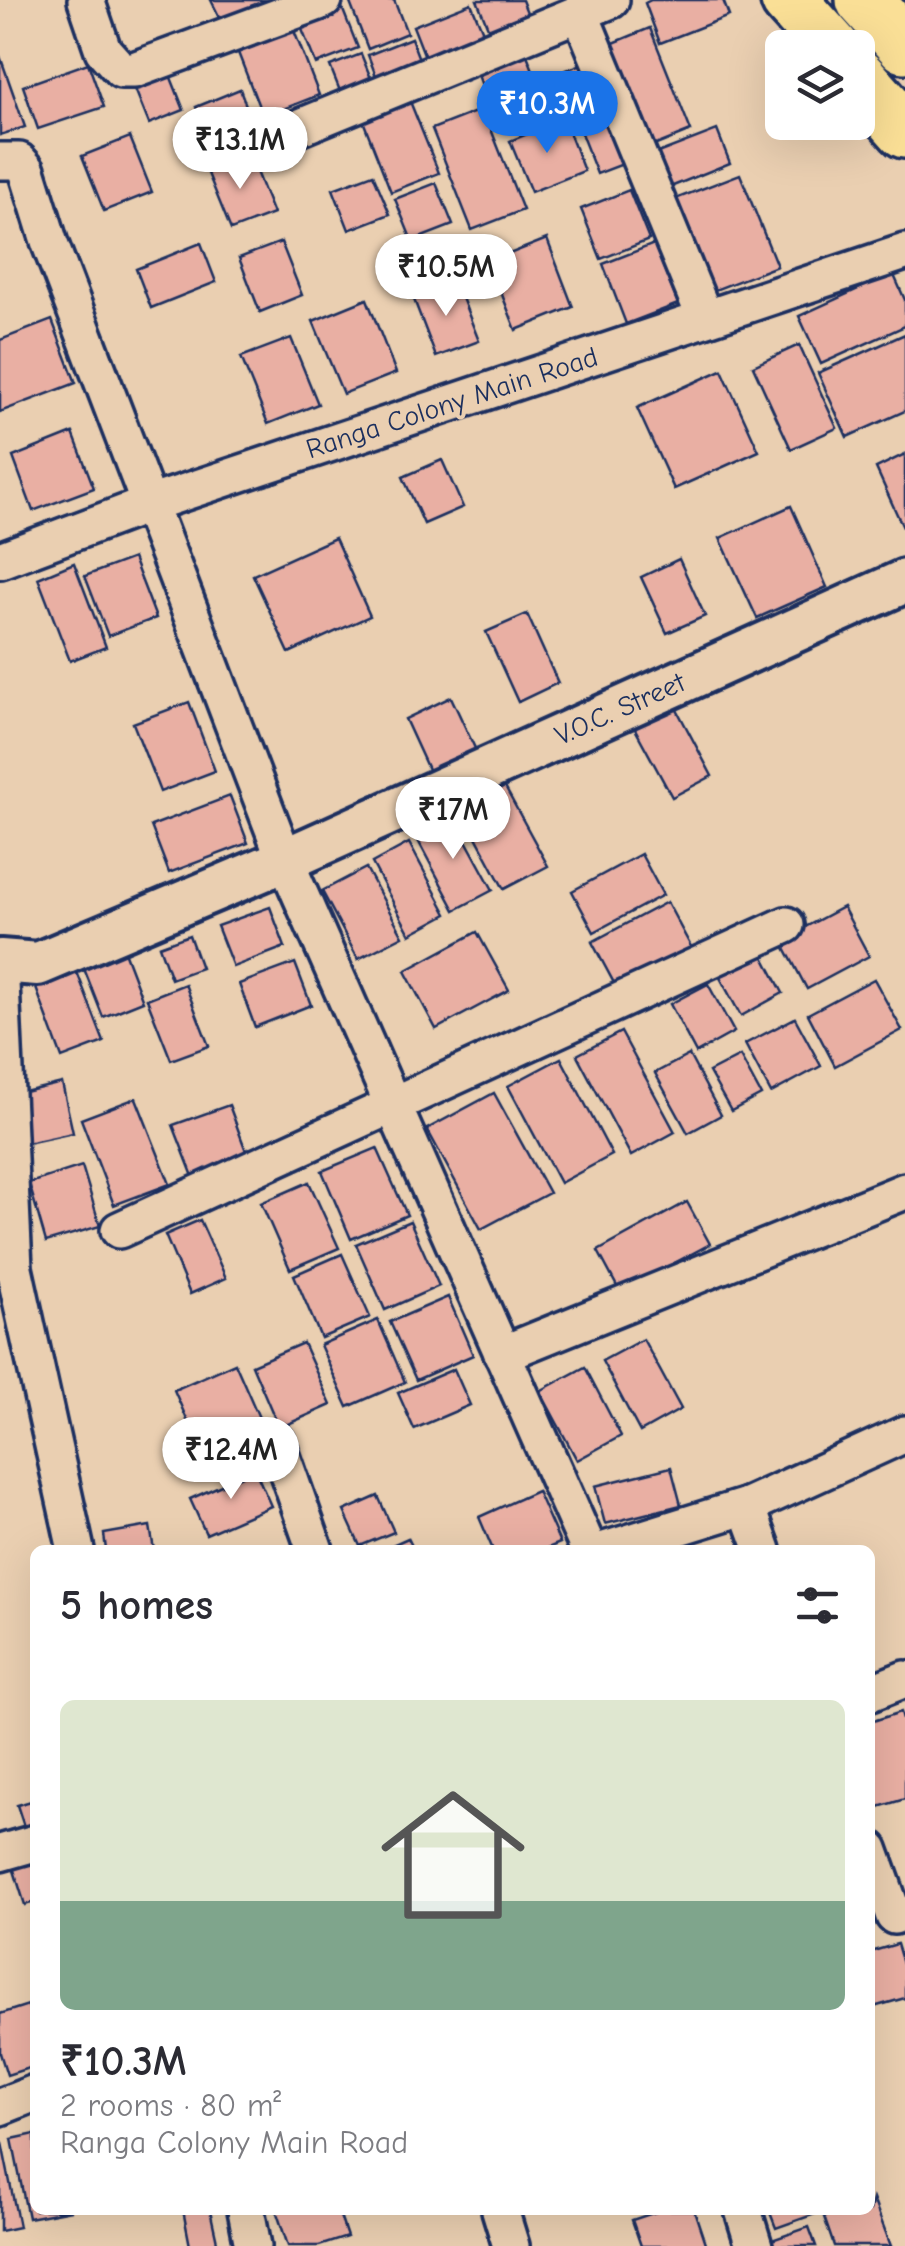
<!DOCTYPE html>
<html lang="en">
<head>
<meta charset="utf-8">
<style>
  body { margin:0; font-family:"Comic Neue",sans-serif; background:#f2f2f3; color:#2b2b33; height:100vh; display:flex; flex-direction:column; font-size:38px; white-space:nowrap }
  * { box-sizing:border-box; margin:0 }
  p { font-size:32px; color:#7c7c81 }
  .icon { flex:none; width:55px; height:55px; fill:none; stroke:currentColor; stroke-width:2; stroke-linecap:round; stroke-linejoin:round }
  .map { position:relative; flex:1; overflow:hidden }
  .sheet { position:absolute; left:30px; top:1545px; width:845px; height:670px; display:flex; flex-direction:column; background:#fff; border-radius:15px; box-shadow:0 10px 40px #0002 }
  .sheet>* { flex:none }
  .buttons { position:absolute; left:765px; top:30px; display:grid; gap:20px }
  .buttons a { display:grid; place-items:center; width:110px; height:110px; border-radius:15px; background:#fff; box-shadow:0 10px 40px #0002; font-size:50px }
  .price { position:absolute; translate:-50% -85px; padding:0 22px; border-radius:35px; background:#fff; color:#222; font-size:32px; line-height:65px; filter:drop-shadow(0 2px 5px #0008) }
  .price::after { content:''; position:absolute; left:50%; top:60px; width:30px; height:22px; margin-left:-15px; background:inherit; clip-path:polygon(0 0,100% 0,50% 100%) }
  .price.selected { background:#1a73e8; color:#fff }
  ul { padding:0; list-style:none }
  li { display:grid; align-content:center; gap:20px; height:530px; padding:0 30px }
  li+li { border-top:2px solid #e1e1e2 }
  li span { display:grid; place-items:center; height:310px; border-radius:15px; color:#555 }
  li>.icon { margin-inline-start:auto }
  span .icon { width:180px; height:180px; fill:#fffc; stroke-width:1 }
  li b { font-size:42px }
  h2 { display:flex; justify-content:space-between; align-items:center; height:120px; padding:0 30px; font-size:42px }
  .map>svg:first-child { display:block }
</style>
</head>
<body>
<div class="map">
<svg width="905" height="2246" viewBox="0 0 905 2246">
  <rect width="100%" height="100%" fill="#eacfb1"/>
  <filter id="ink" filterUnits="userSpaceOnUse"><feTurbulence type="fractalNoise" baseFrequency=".01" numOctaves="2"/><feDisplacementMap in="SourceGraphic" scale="20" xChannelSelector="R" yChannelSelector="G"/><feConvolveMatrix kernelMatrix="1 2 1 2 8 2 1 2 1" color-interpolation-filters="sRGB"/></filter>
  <g filter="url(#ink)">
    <g fill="#e9afa3" stroke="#1b2f5e" stroke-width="2.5">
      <polygon points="211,0 273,0 275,4 225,28"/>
      <polygon points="357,0 394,0 407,33 368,49 350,3"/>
      <polygon points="477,0 522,0 530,20 491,35"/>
      <polygon points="651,0 723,0 729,16 660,43 645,3"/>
      <polygon points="471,3 488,44 429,67 413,26"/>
      <polygon points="341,5 358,48 316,64 299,22"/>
      <polygon points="293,28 319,95 263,117 237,50"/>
      <polygon points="650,28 691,131 651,147 611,44"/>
      <polygon points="411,38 424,72 381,89 368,55"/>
      <polygon points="524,47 540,88 490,107 475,67"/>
      <polygon points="361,54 375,88 344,101 330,66"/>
      <polygon points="0,56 25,127 0,135"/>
      <polygon points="589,61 603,96 560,113 546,78"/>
      <polygon points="88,63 104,107 38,129 23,86"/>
      <polygon points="170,75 184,110 149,124 135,89"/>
      <polygon points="240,89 253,125 210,141 196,107"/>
      <polygon points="407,94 439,173 391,192 360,113"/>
      <polygon points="613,103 636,159 597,174 575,118"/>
      <polygon points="483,109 523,210 472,230 432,129"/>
      <polygon points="564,119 584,171 531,192 510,141"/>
      <polygon points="717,130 730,163 668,188 655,154"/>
      <polygon points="130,137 152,192 104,211 82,156"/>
      <polygon points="249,154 273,214 231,230 207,171"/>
      <polygon points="373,174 390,214 349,230 333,189"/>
      <polygon points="740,174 777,266 702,295 665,203"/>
      <polygon points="436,183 453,225 412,241 395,199"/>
      <polygon points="629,190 649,240 601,259 581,209"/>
      <polygon points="547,239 573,307 516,330 489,262"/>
      <polygon points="281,242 302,295 260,312 239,258"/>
      <polygon points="201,243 216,282 151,308 136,269"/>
      <polygon points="654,244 678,304 626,324 603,264"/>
      <polygon points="893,273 905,300 905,326 821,364 799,316"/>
      <polygon points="455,280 479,341 436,357 413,297"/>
      <polygon points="367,299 396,373 343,394 313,321"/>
      <polygon points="52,320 76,383 0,412 0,340"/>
      <polygon points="905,334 905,411 847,437 818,373"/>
      <polygon points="291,338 318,404 268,424 241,357"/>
      <polygon points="799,345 837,428 791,449 753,366"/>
      <polygon points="722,370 759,451 674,489 637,408"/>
      <polygon points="73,433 94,488 33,511 13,457"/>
      <polygon points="905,454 905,532 876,468"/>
      <polygon points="442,460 463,507 424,524 403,477"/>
      <polygon points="791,506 827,587 757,618 720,538"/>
      <polygon points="335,538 370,616 289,653 253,575"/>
      <polygon points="133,558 156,618 108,636 85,576"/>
      <polygon points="679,559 705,616 667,633 641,577"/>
      <polygon points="74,563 106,647 70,661 38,578"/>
      <polygon points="527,614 558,683 518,702 486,632"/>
      <polygon points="451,697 479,757 432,778 405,719"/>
      <polygon points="189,702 215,771 160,792 133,723"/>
      <polygon points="675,706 712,776 672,797 634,727"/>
      <polygon points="501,780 548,866 504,889 458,803"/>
      <polygon points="230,796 248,843 169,873 151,826"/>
      <polygon points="451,813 493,890 455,910 414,833"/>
      <polygon points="409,843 447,914 410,934 372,863"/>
      <polygon points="641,854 663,895 594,932 572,891"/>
      <polygon points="366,868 403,936 358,959 322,891"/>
      <polygon points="667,902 696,956 621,996 592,942"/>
      <polygon points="270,907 285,947 233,967 217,926"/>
      <polygon points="843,907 869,956 807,989 781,940"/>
      <polygon points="477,932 509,990 436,1029 405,971"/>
      <polygon points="189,935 201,968 171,979 159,946"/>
      <polygon points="122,946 143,1001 103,1017 81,961"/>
      <polygon points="760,949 783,993 741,1016 717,972"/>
      <polygon points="295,963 311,1005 255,1027 239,984"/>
      <polygon points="77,972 104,1042 62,1058 36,988"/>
      <polygon points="874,979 902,1030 835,1066 808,1014"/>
      <polygon points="185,984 209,1046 171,1060 147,999"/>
      <polygon points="708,984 734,1032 696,1053 670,1004"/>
      <polygon points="795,1018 821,1066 771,1093 745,1044"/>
      <polygon points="621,1032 675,1132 631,1156 577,1055"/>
      <polygon points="689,1055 721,1115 688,1133 655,1073"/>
      <polygon points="740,1056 761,1095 731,1111 709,1072"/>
      <polygon points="561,1058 612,1155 560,1183 508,1086"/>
      <polygon points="62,1083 73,1133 27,1143 16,1094"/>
      <polygon points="494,1093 549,1193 481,1229 427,1129"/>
      <polygon points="136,1098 170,1184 114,1205 81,1119"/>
      <polygon points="229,1105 249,1159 194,1179 173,1125"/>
      <polygon points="377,1148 407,1215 351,1239 322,1171"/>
      <polygon points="82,1166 100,1226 46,1242 29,1183"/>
      <polygon points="309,1182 339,1248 290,1269 261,1203"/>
      <polygon points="687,1202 710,1244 620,1292 598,1251"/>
      <polygon points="200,1220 226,1278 190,1294 165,1235"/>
      <polygon points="410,1221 439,1286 385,1310 356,1244"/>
      <polygon points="342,1254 370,1317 321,1338 294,1275"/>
      <polygon points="448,1297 473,1355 416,1380 390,1322"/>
      <polygon points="378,1320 405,1382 348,1407 320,1345"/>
      <polygon points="643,1339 681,1409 640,1432 602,1361"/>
      <polygon points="303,1343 331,1405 279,1428 252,1365"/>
      <polygon points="235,1363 260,1420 199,1447 174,1390"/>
      <polygon points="585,1367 621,1436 577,1460 540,1391"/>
      <polygon points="454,1369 470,1405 414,1429 398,1393"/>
      <polygon points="671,1467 681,1505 605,1524 595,1486"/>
      <polygon points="255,1470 271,1506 206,1534 190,1499"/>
      <polygon points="537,1491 560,1543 543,1550 493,1550 479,1517"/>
      <polygon points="378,1496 394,1532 360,1546 344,1511"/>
      <polygon points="150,1526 154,1550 106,1550 104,1534"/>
      <polygon points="408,1538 414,1550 381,1550"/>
      <polygon points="901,1712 905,1726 905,1799 875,1808 870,1792 870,1722"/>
      <polygon points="35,1800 35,1837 28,1839 17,1805"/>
      <polygon points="35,1857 35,1902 25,1905 12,1864"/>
      <polygon points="897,1944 905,1971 905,1998 870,2008 870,1952"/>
      <polygon points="28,2005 35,2027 35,2066 7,2075 0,2053 0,2014"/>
      <polygon points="35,2134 35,2210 71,2210 28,2218 12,2139"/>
      <polygon points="1,2138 19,2227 0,2231 0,2139"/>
      <polygon points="873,2199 891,2246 834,2246 824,2217 843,2210 870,2210"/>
      <polygon points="183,2210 210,2210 218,2246 190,2246"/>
      <polygon points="276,2210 338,2210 347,2237 319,2246 288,2246"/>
      <polygon points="662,2210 694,2210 706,2246 641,2246 632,2220"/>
      <polygon points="769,2210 817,2210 818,2213 776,2228"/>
      <polygon points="809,2227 816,2246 767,2246 766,2242"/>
    </g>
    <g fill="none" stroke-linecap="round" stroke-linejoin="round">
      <g stroke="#1b2f5e" stroke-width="42">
        <g id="minor">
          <polyline points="86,0 103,50 121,70 134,70 324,0"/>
          <polyline points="580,13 705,318"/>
          <polyline points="249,148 611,0"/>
          <polyline points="0,161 19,161 27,170 50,244 285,860 589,1550"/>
          <polyline points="0,560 152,503 905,252"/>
          <polyline points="0,961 14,1268 76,1550"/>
          <polyline points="119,1230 786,925"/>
          <polyline points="502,1354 905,1191"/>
          <polyline points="277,1442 315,1550"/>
          <polyline points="747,1506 763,1550"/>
          <polyline points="605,1550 747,1506 905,1434"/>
          <polyline points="870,1693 905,1679"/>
          <polyline points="870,1849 894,1916"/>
          <polyline points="0,1853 35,1843"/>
          <polyline points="0,2107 35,2093"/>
          <polyline points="246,2210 253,2246"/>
          <polyline points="500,2210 511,2246"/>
          <polyline points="743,2210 754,2246"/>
        </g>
      </g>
      <g stroke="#1b2f5e" stroke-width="50">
        <polyline id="tertiary" points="0,961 38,964 285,860 905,581"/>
      </g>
      <g stroke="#1b2f5e" stroke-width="62">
        <g id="primary">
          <polyline points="789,0 832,48"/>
          <polyline points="864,0 905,45"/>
          <polyline points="858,77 905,130"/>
        </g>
      </g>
      <use href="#minor" stroke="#eacfb1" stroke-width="35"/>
      <use href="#tertiary" stroke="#eacfb1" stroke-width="42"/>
      <use href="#primary" stroke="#fadf96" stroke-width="55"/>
    </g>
  </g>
  <g text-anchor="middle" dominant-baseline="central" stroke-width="8" stroke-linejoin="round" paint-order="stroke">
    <g font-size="28" fill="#1b2f5e" stroke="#eacfb1">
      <text transform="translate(452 403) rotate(-18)">Ranga Colony Main Road</text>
      <text transform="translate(620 709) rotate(-24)">V.O.C. Street</text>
    </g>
  </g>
</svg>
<div class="buttons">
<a><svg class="icon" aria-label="layers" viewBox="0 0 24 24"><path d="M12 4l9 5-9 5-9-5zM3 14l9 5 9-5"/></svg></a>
</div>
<b class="price selected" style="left:547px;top:156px">₹10.3M</b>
<b class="price" style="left:240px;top:192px">₹13.1M</b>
<b class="price" style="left:446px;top:319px">₹10.5M</b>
<b class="price" style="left:453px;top:862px">₹17M</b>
<b class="price" style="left:231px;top:1502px">₹12.4M</b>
<section class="sheet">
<h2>5 homes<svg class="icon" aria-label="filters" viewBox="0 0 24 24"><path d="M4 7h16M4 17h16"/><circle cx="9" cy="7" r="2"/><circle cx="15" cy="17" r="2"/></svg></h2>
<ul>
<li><span style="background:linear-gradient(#dfe7d0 65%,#7fa58c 0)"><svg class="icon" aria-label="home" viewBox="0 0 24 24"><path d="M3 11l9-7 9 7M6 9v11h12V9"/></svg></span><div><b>₹10.3M</b><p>2 rooms · 80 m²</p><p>Ranga Colony Main Road</p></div></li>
</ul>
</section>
</div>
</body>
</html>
